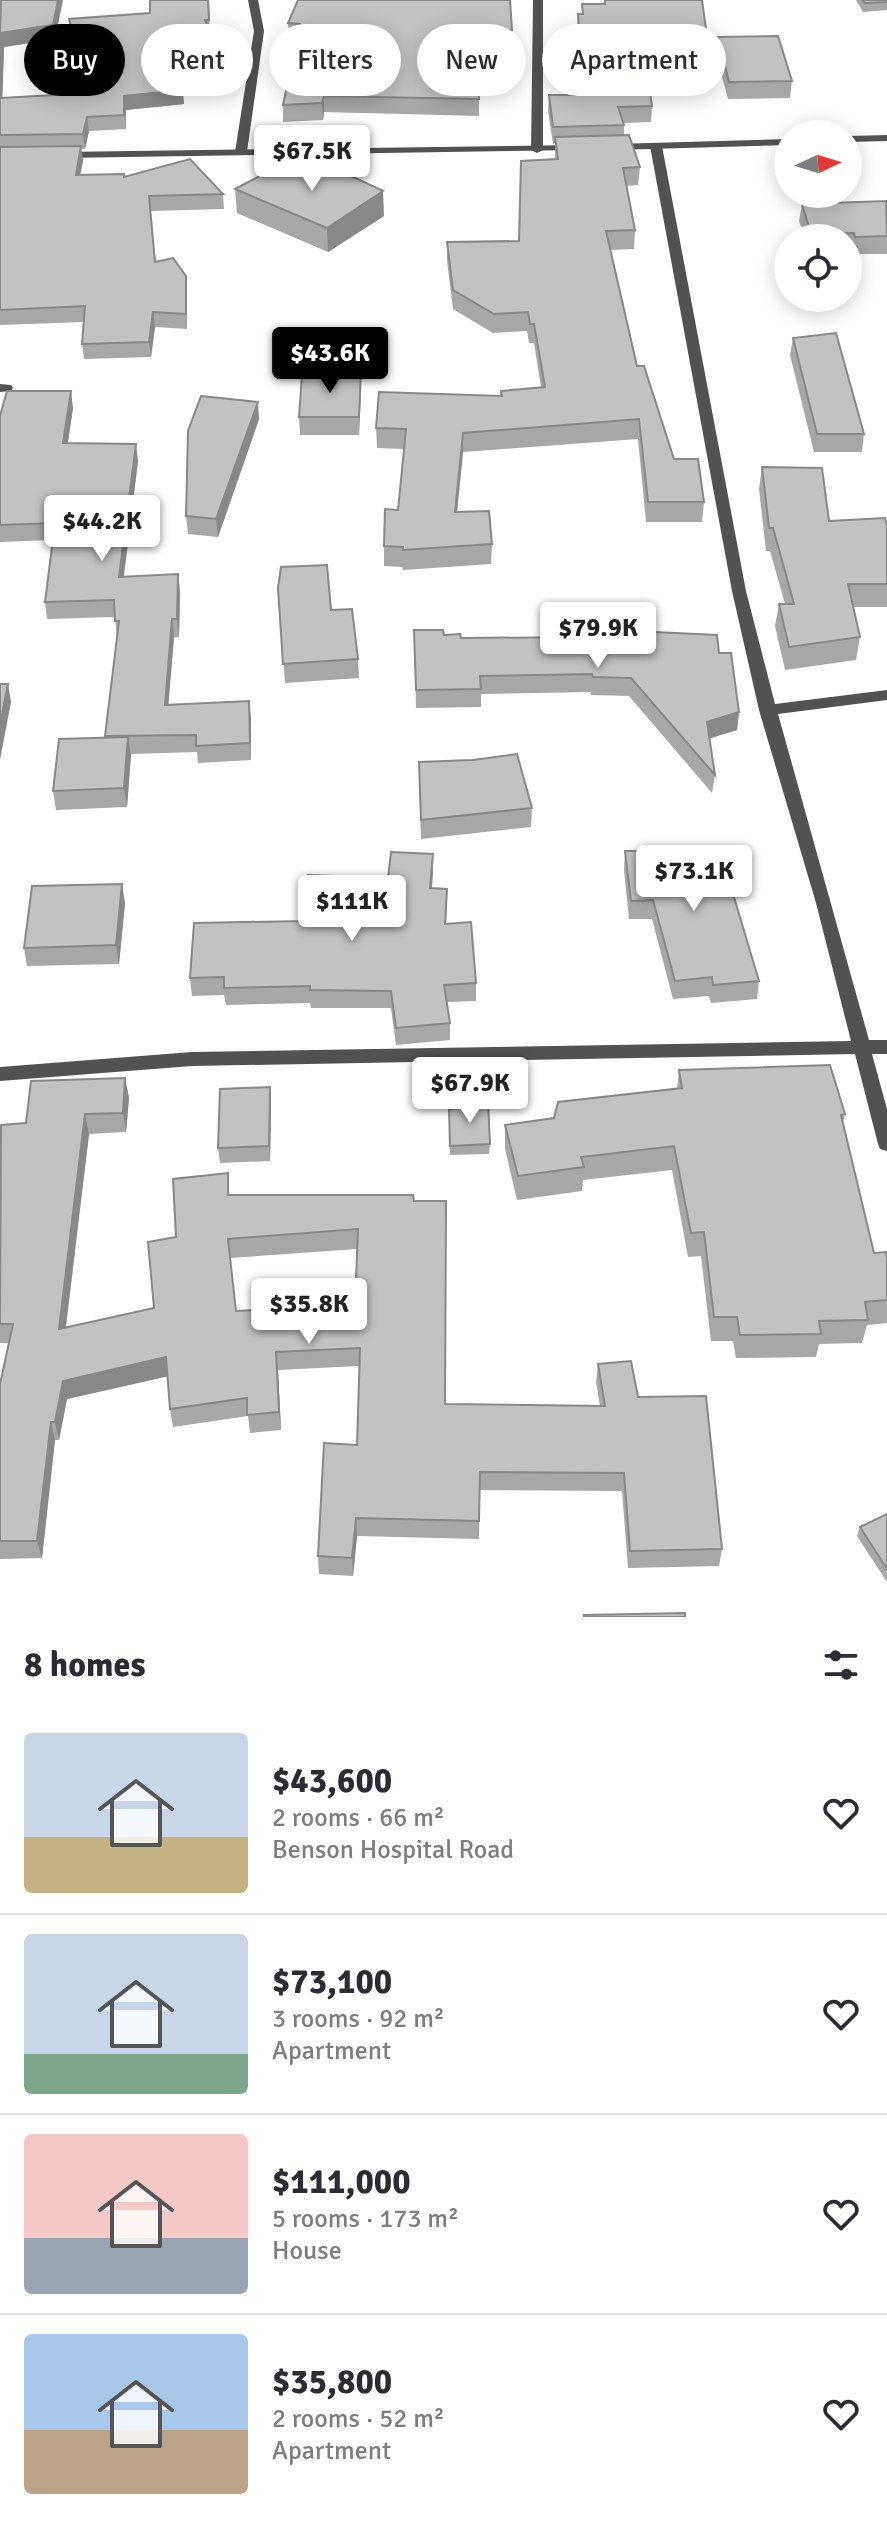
<!DOCTYPE html>
<html lang="en">
<head>
<meta charset="utf-8">
<style>
  body { margin:0; font-family:Signika,sans-serif; background:#f2f2f3; color:#2b2b33; height:100vh; display:flex; flex-direction:column; font-size:30px; white-space:nowrap }
  * { box-sizing:border-box; margin:0 }
  p { font-size:26px; color:#7c7c81 }
  .icon { flex:none; width:44px; height:44px; fill:none; stroke:currentColor; stroke-width:2; stroke-linecap:round; stroke-linejoin:round }
  .map { position:relative; height:1617px; overflow:hidden }
  .details { display:flex; flex-direction:column; background:#fff; flex:1 }
  .details>* { flex:none }
  .banner { position:absolute; left:24px; top:24px; width:840px; height:72px; display:flex; gap:16px }
  .needle { width:52px; rotate:86deg }
  .buttons { position:absolute; left:774px; top:120px; display:grid; gap:16px }
  .buttons a { display:grid; place-items:center; width:88px; height:88px; border-radius:50%; background:#fff; box-shadow:0 4px 20px #0003; font-size:40px }
  .price { position:absolute; translate:-50% -68px; padding:0 18px; border-radius:8px; background:#fff; color:#222; font-size:26px; line-height:52px; filter:drop-shadow(0 2px 4px #0008) }
  .price::after { content:''; position:absolute; left:50%; top:48px; width:24px; height:18px; margin-left:-12px; background:inherit; clip-path:polygon(0 0,100% 0,50% 100%) }
  .price.current { background:#000; color:#fff }
  ul { padding:0; list-style:none }
  li { display:flex; align-items:center; gap:24px; height:200px; padding:0 24px }
  li+li { border-top:2px solid #e1e1e2 }
  li span { display:grid; place-items:center; flex:none; width:224px; height:160px; border-radius:8px; color:#555 }
  li>.icon { margin-inline-start:auto }
  span .icon { width:96px; height:96px; fill:#fffc; stroke-width:1 }
  li b { font-size:34px }
  h2 { display:flex; justify-content:space-between; align-items:center; height:96px; padding:0 24px; font-size:34px }
  .chip { padding:0 28px; border-radius:36px; background:#fff; box-shadow:0 4px 20px #0003; font-size:28px; line-height:72px }
  .chip.current { background:#000; color:#fff }
  .map>svg:first-child { display:block }
</style>
</head>
<body>
<div class="map">
<svg width="887" height="1617" viewBox="0 0 887 1617">
  <rect width="100%" height="100%" fill="#fff"/>
  <g fill="none" stroke-linecap="round" stroke-linejoin="round">
    <g fill="#525252" fill-rule="evenodd">
      <polygon points="248,0 258,0 264,31 247,152 241,155 235,152 254,31"/>
      <polygon points="533,0 543,0 543,150 537,153 531,150"/>
      <polygon points="656,143 662,146 746,591 775,704 887,690 887,700 778,714 869,1040 887,1040 887,1054 872,1054 887,1109 887,1151 880,1149 878,1144 855,1054 192,1066 0,1081 0,1067 192,1052 851,1041 816,903 759,710 732,591 650,146"/>
      <polygon points="0,384 11,385 13,388 11,391 0,392"/>
    </g>
    <g fill="#525252" fill-rule="evenodd">
      <polygon points="887,135 887,141 848,142 848,136"/>
      <polygon points="788,139 788,145 614,150 608,147 614,144"/>
      <polygon points="575,145 581,148 579,150 62,158 56,155 62,152"/>
    </g>
  </g>
  <g fill="#a7a7a7" fill-rule="evenodd">
    <polygon points="209,0 210,30 215,43 216,57 189,60 191,69 192,84 181,85 184,104 126,110 126,129 89,131 85,149 81,149 83,161 80,175 124,177 223,194 224,209 150,211 156,262 186,276 187,329 155,327 151,357 84,359 82,344 84,322 0,325 0,4 55,39 4,47 2,98 73,94 80,68 70,33 69,19 150,13"/>
    <polygon points="856,0 887,0 887,10 863,12"/>
    <polygon points="582,4 706,29 704,45 643,44 652,106 651,122 624,123 624,135 640,167 638,185 626,186 635,230 634,249 610,250 637,366 674,459 704,502 702,522 646,522 638,439 463,452 457,512 492,544 491,564 403,570 403,567 384,566 384,546 398,510 404,449 377,448 376,428 500,396 501,391 541,387 534,343 529,343 527,331 493,333 453,309 447,261 447,242 519,241 555,159 555,143 553,144 548,111 549,95 582,95 577,30 578,14 582,14"/>
    <polygon points="288,23 512,30 512,46 478,46 479,116 324,112 323,120 283,122 283,105 297,40 289,39"/>
    <polygon points="718,37 792,81 790,98 728,99 716,54"/>
    <polygon points="295,176 384,216 328,252 237,213 235,189"/>
    <polygon points="887,203 887,254 853,254 851,251 848,251 848,238 805,238 799,221 802,204"/>
    <polygon points="793,338 864,434 862,452 814,452 790,355"/>
    <polygon points="361,372 359,435 300,435 299,417"/>
    <polygon points="73,408 68,443 138,461 124,577 180,591 179,637 174,637 168,704 251,718 251,760 198,763 197,752 131,754 127,807 56,810 53,791 106,737 117,638 115,617 47,619 45,602 52,540 0,542 0,416"/>
    <polygon points="259,419 218,537 188,534 186,516"/>
    <polygon points="762,467 829,521 887,526 887,607 853,607 860,637 856,660 785,670 775,626 779,604 785,604 770,551 766,551 759,489"/>
    <polygon points="278,588 331,610 358,659 359,678 285,683"/>
    <polygon points="591,629 719,653 739,712 737,730 709,738 715,775 712,793 629,696 591,695 591,692 481,694 481,707 416,708 414,630 461,638 590,637"/>
    <polygon points="419,780 532,808 531,827 421,839"/>
    <polygon points="625,851 759,981 757,999 711,1003 709,996 673,999 652,919 629,919 624,870"/>
    <polygon points="433,871 432,888 447,907 446,924 476,983 476,1001 447,1002 450,1023 450,1040 396,1045 391,1008 311,1008 310,1003 226,1005 224,995 192,996 190,978 388,878"/>
    <polygon points="125,903 119,964 27,966 24,948"/>
    <polygon points="679,1070 845,1114 843,1123 874,1253 887,1258 887,1323 867,1325 862,1343 819,1344 816,1357 736,1358 733,1341 711,1341 701,1256 688,1257 672,1170 583,1180 582,1191 517,1200 505,1149 505,1125 554,1118 677,1089"/>
    <path d="M125 1078 129 1098 126 1132 89 1134 66 1328 154 1308 176 1237 230 1195H413L445 1404 600 1406 596 1382 598 1364 638 1397 722 1549 719 1566 628 1568 622 1491 480 1490 479 1539 357 1536 353 1576 319 1574 318 1556 357 1445 359 1366 278 1370 281 1430 250 1433 248 1416 173 1427 170 1409 168 1376 67 1399 59 1440H55L42 1558 0 1559V1384L9 1343H0V1141L26 1123ZM357 1249 355 1305 236 1311 230 1258Z"/>
    <polygon points="271,1103 270,1161 220,1163 218,1148"/>
    <polygon points="449,1110 490,1144 489,1154 450,1155"/>
    <polygon points="887,1514 887,1582 857,1536 860,1527"/>
  </g>
  <g fill="#888">
    <polygon points="58,0 63,0 55,39 4,47 2,113 0,102 0,33"/>
    <polygon points="215,43 216,57 186,60 185,46"/>
    <polygon points="183,90 184,104 126,110 126,129 124,96"/>
    <polygon points="324,96 324,112 323,120 322,103"/>
    <polygon points="87,117 89,131 85,149 83,134"/>
    <polygon points="81,146 83,161 77,190 76,175"/>
    <polygon points="383,191 384,216 328,252 327,228"/>
    <polygon points="186,276 187,291 187,329 186,314"/>
    <polygon points="153,312 155,327 151,357 149,342"/>
    <polygon points="361,372 361,390 359,435 359,417"/>
    <polygon points="71,391 73,408 65,460 63,443"/>
    <polygon points="258,402 259,419 218,537 216,519"/>
    <polygon points="463,433 463,452 455,532 455,512"/>
    <polygon points="136,444 138,461 121,595 119,577"/>
    <polygon points="178,574 180,591 179,637 177,619"/>
    <polygon points="172,619 174,637 167,722 165,705"/>
    <polygon points="8,684 11,702 0,760 0,725"/>
    <polygon points="249,701 251,718 251,760 250,743"/>
    <polygon points="739,712 737,730 705,740 707,722"/>
    <polygon points="128,737 131,755 127,807 124,788"/>
    <polygon points="433,854 433,871 430,906 430,888"/>
    <polygon points="122,884 125,903 119,964 116,945"/>
    <polygon points="125,1078 129,1098 126,1132 123,1113"/>
    <polygon points="270,1087 271,1103 270,1161 269,1146"/>
    <polygon points="85,1114 89,1134 63,1348 59,1329"/>
    <polygon points="276,1352 278,1370 281,1430 279,1412"/>
    <polygon points="166,1357 169,1376 67,1399 59,1440 55,1422 63,1381"/>
    <polygon points="51,1422 55,1440 42,1558 37,1541"/>
    <polygon points="356,1518 357,1536 353,1576 352,1558"/>
  </g>
  <g fill="#c2c2c2" stroke="#888" stroke-width="2" fill-rule="evenodd">
    <polygon points="1,0 58,0 53,25 0,33"/>
    <polygon points="150,0 208,0 209,20 205,20 215,43 185,46 191,69 177,71 183,90 124,96 124,115 87,117 83,134 0,135 0,98 73,94 81,64 69,19 150,13"/>
    <polygon points="298,0 510,0 512,30 477,30 479,99 324,96 322,103 283,105 300,24 288,23"/>
    <polygon points="605,0 702,0 706,29 641,28 652,106 618,107 624,125 553,127 549,95 584,95 578,14 583,14 582,4 605,4"/>
    <polygon points="862,0 887,0 887,2 865,3"/>
    <polygon points="0,34 2,34 0,86"/>
    <polygon points="778,36 792,81 729,82 718,37"/>
    <polygon points="629,135 640,167 623,168 635,230 606,231 637,366 644,366 674,459 698,459 704,502 648,502 639,419 463,433 455,512 489,511 492,544 403,550 403,547 384,546 385,509 398,510 406,429 376,428 379,392 502,396 501,391 545,387 534,324 530,324 528,312 494,314 453,290 447,242 519,241 521,161 558,159 555,137"/>
    <polygon points="81,146 76,175 124,174 124,177 190,159 223,194 149,196 155,262 173,258 186,276 186,314 153,312 149,342 82,344 85,306 0,310 0,147"/>
    <polygon points="277,167 295,176 312,167 332,167 383,191 327,228 235,189"/>
    <polygon points="886,201 887,236 855,237 854,233 811,234 802,204"/>
    <polygon points="836,333 864,434 817,434 793,338"/>
    <polygon points="361,372 359,417 299,417 302,374"/>
    <polygon points="7,391 71,391 63,443 136,444 119,577 178,574 177,619 172,619 165,705 249,701 250,743 196,746 196,735 105,736 119,621 115,621 114,600 45,602 55,523 0,525 0,416"/>
    <polygon points="201,396 258,402 216,519 186,516 188,431"/>
    <polygon points="762,467 822,468 829,521 885,518 887,526 887,584 848,584 860,637 789,647 779,604 794,604 773,528 769,528"/>
    <polygon points="327,565 331,610 352,609 358,659 283,664 278,588 281,567"/>
    <polygon points="591,629 717,635 719,653 731,653 739,712 707,722 715,775 631,678 593,677 592,674 480,676 481,689 416,690 414,630 443,630 444,635 460,634 461,638 591,637"/>
    <polygon points="0,684 8,684 0,725"/>
    <polygon points="128,737 124,788 53,791 59,739"/>
    <polygon points="517,754 532,808 421,820 419,762 473,760"/>
    <polygon points="720,850 759,981 713,985 712,977 675,981 653,900 631,901 625,851"/>
    <polygon points="391,852 433,854 430,888 447,889 445,924 471,922 476,983 444,985 450,1023 396,1028 391,991 310,990 310,986 224,988 224,977 190,978 194,923 302,921 308,875 388,878"/>
    <polygon points="122,884 116,945 24,948 32,886"/>
    <polygon points="830,1065 845,1114 841,1115 874,1253 886,1252 887,1258 887,1300 865,1302 868,1320 819,1321 821,1334 740,1335 737,1317 714,1317 704,1232 691,1233 674,1146 581,1157 584,1167 518,1176 505,1125 554,1118 558,1102 682,1088 679,1070"/>
    <path d="M125 1078 123 1113 85 1114 59 1329 154 1308 148 1242 176 1237 173 1179 228 1173V1195H413L414 1201H446L445 1404 605 1406 598 1364 631 1361 638 1397 706 1396 722 1549 630 1551 624 1473 480 1472 479 1521 356 1518 352 1558 318 1556 324 1443 357 1445 360 1348 276 1352 279 1412 247 1415V1398L170 1409 166 1357 63 1381 55 1422H51L37 1541H0V1384L13 1324H0L1 1125 26 1123 31 1081ZM358 1229 355 1305 236 1311 228 1239Z"/>
    <polygon points="270,1087 269,1146 218,1148 220,1089"/>
    <polygon points="488,1101 490,1144 450,1146 449,1110"/>
    <polygon points="887,1514 887,1569 860,1527"/>
    <polygon points="685,1613 685,1617 584,1617 584,1615"/>
  </g>
</svg>
<div class="buttons">
<a><svg class="needle" viewBox="-14 -14 28 28"><path d="M0-13l5 13h-10z" fill="#e53935"/><path d="M0 13l5-13h-10z" fill="#7c7c81"/></svg></a>
<a><svg class="icon" aria-label="locate" viewBox="0 0 24 24"><circle cx="12" cy="12" r="6"/><path d="M12 2v4M12 18v4M2 12h4M18 12h4"/></svg></a>
</div>
<b class="price" style="left:312px;top:193px">$67.5K</b>
<b class="price current" style="left:330px;top:395px">$43.6K</b>
<b class="price" style="left:102px;top:563px">$44.2K</b>
<b class="price" style="left:598px;top:670px">$79.9K</b>
<b class="price" style="left:694px;top:913px">$73.1K</b>
<b class="price" style="left:352px;top:943px">$111K</b>
<b class="price" style="left:470px;top:1125px">$67.9K</b>
<b class="price" style="left:309px;top:1346px">$35.8K</b>
<div class="banner">
<a class="chip current">Buy</a>
<a class="chip">Rent</a>
<a class="chip">Filters</a>
<a class="chip">New</a>
<a class="chip">Apartment</a>
</div>
</div>
<section class="details">
<h2>8 homes<svg class="icon" aria-label="filters" viewBox="0 0 24 24"><path d="M4 7h16M4 17h16"/><circle cx="9" cy="7" r="2"/><circle cx="15" cy="17" r="2"/></svg></h2>
<ul>
<li><span style="background:linear-gradient(#c9d6e8 65%,#c2b280 0)"><svg class="icon" aria-label="home" viewBox="0 0 24 24"><path d="M3 11l9-7 9 7M6 9v11h12V9"/></svg></span><div><b>$43,600</b><p>2 rooms · 66 m²</p><p>Benson Hospital Road</p></div><svg class="icon" aria-label="heart" viewBox="0 0 24 24"><path d="M12 20l-8-8c-3-5 5-10 8-4 3-6 11-1 8 4z"/></svg></li>
<li><span style="background:linear-gradient(#c9d6e8 75%,#7fa58c 0)"><svg class="icon" aria-label="home" viewBox="0 0 24 24"><path d="M3 11l9-7 9 7M6 9v11h12V9"/></svg></span><div><b>$73,100</b><p>3 rooms · 92 m²</p><p>Apartment</p></div><svg class="icon" aria-label="heart" viewBox="0 0 24 24"><path d="M12 20l-8-8c-3-5 5-10 8-4 3-6 11-1 8 4z"/></svg></li>
<li><span style="background:linear-gradient(#f6c9c9 65%,#9aa5b1 0)"><svg class="icon" aria-label="home" viewBox="0 0 24 24"><path d="M3 11l9-7 9 7M6 9v11h12V9"/></svg></span><div><b>$111,000</b><p>5 rooms · 173 m²</p><p>House</p></div><svg class="icon" aria-label="heart" viewBox="0 0 24 24"><path d="M12 20l-8-8c-3-5 5-10 8-4 3-6 11-1 8 4z"/></svg></li>
<li><span style="background:linear-gradient(#a9c7e8 60%,#b9a48a 0)"><svg class="icon" aria-label="home" viewBox="0 0 24 24"><path d="M3 11l9-7 9 7M6 9v11h12V9"/></svg></span><div><b>$35,800</b><p>2 rooms · 52 m²</p><p>Apartment</p></div><svg class="icon" aria-label="heart" viewBox="0 0 24 24"><path d="M12 20l-8-8c-3-5 5-10 8-4 3-6 11-1 8 4z"/></svg></li>
</ul>
</section>
</body>
</html>
